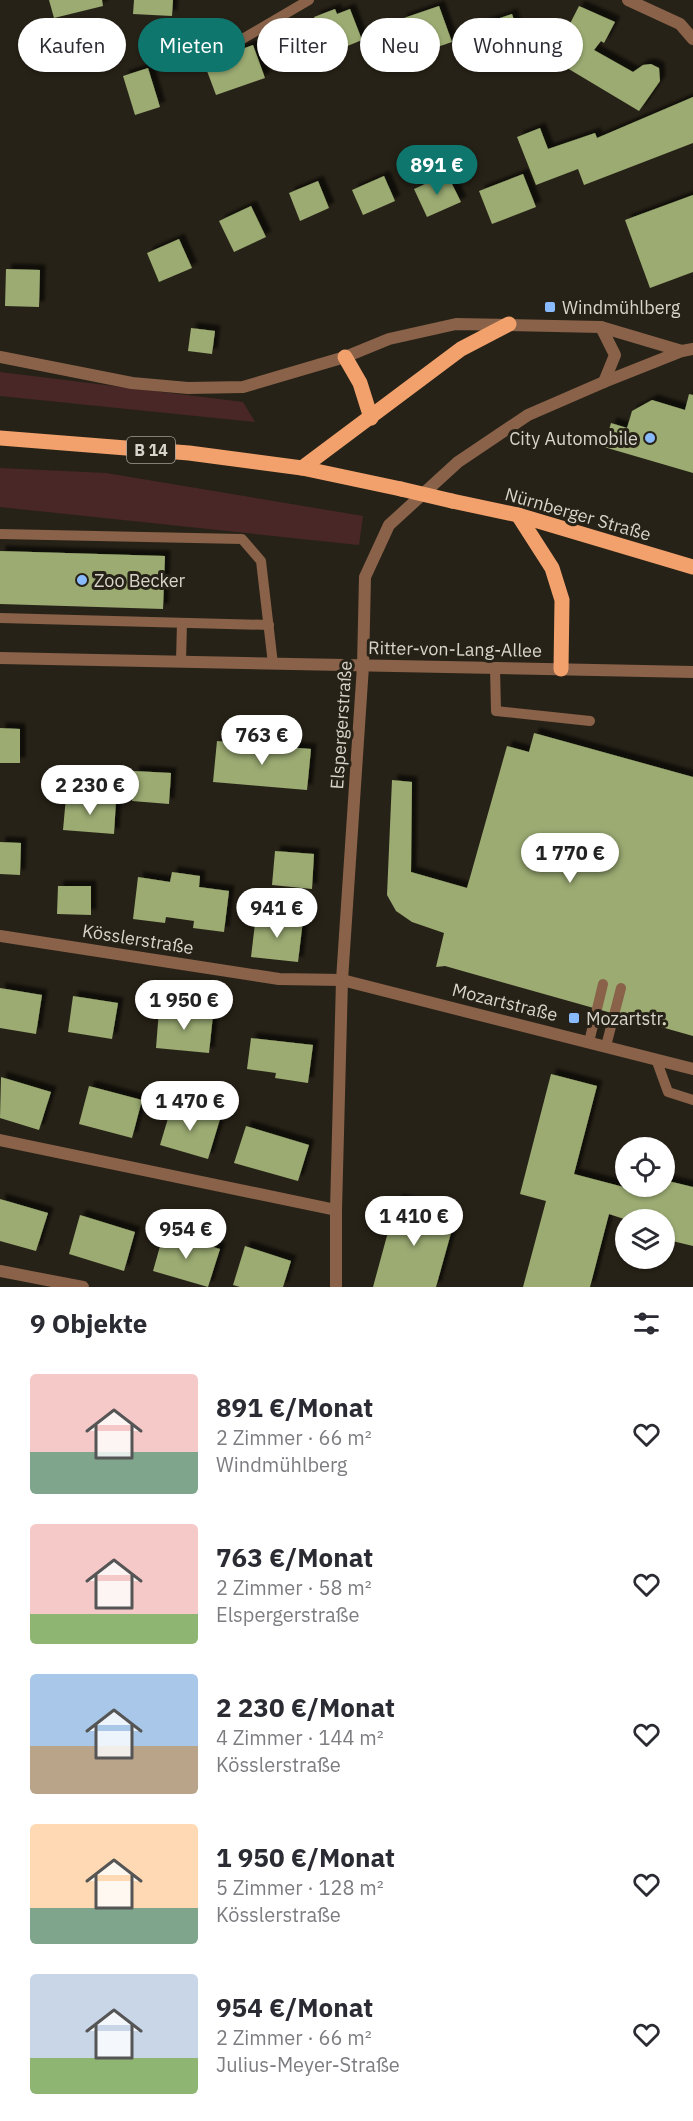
<!DOCTYPE html>
<html lang="de">
<head>
<meta charset="utf-8">
<style>
  body { margin:0; font-family:"IBM Plex Sans",sans-serif; background:#f7f7f7; color:#2b2b33; height:100vh; display:flex; flex-direction:column; font-size:22px; white-space:nowrap }
  * { box-sizing:border-box; margin:0 }
  p { font-size:20px; color:#7c7c81 }
  .icon { flex:none; width:33px; height:33px; fill:none; stroke:currentColor; stroke-width:2; stroke-linecap:round; stroke-linejoin:round }
  .map { position:relative; height:1287px; overflow:hidden }
  .drawer { display:flex; flex-direction:column; background:#fff; flex:1 }
  .drawer>* { flex:none }
  .hud { position:absolute; left:18px; top:18px; width:657px; height:54px; display:flex; gap:12px }
  .buttons { position:absolute; left:615px; top:1137px; display:grid; gap:12px }
  .buttons a { display:grid; place-items:center; width:60px; height:60px; border-radius:50%; background:#fff; box-shadow:0 2px 4px #0004; font-size:30px }
  .price { position:absolute; translate:-50% -51px; padding:0 14px; border-radius:21px; background:#fff; color:#222; font-size:20px; line-height:39px; filter:drop-shadow(0 2px 3px #0008) }
  .price::after { content:''; position:absolute; left:50%; top:36px; width:18px; height:14px; margin-left:-9px; background:inherit; clip-path:polygon(0 0,100% 0,50% 100%) }
  .price.selected { background:#0f766e; color:#fff }
  ul { padding:0; list-style:none }
  li { display:flex; align-items:center; gap:18px; height:150px; padding:0 30px }
  li span { display:grid; place-items:center; flex:none; width:168px; height:120px; border-radius:6px; color:#555 }
  li>.icon { margin-inline-start:auto }
  span .icon { width:72px; height:72px; fill:#fffc; stroke-width:1 }
  li b { font-size:26px }
  h2 { display:flex; justify-content:space-between; align-items:center; height:72px; padding:0 30px; font-size:26px }
  .chip { padding:0 21px; border-radius:27px; background:#fff; box-shadow:0 2px 4px #0004; font-size:21px; line-height:54px }
  .chip.selected { background:#0f766e; color:#fff }
  .map>svg:first-child { display:block }
</style>
</head>
<body>
<div class="map">
<svg width="693" height="1287" viewBox="0 0 693 1287">
  <defs>
    <filter id="shadow"><feDropShadow dx="5.5" dy="-5.5" stdDeviation="1.5" flood-color="#0009"/></filter>
  </defs>
  <rect width="100%" height="100%" fill="#272217"/>
  <g fill="#4a2727">
    <polygon points="0,372 243,402 255,422 0,396"/>
    <polygon points="0,468 106,473 363,516 359,545 0,507"/>
  </g>
  <g fill="#9bab72" filter="url(#shadow)">
    <polygon points="49,0 102,0 103,6 54,18"/>
    <polygon points="134,0 173,0 172,16 133,14"/>
    <polygon points="439,6 452,42 414,55 401,19"/>
    <polygon points="579,6 615,22 604,43 601,41 594,50 633,72 643,65 651,64 659,68 660,81 639,111 552,59"/>
    <polygon points="335,9 337,14 350,9 362,40 328,54 314,17"/>
    <polygon points="512,14 524,49 492,60 480,25"/>
    <polygon points="253,45 265,78 216,95 204,63"/>
    <polygon points="148,68 160,107 135,115 123,76"/>
    <polygon points="693,97 693,143 584,185 578,169 536,185 517,137 540,128 548,149 595,133 597,138"/>
    <polygon points="447,174 461,202 427,217 414,189"/>
    <polygon points="523,174 536,207 492,224 479,191"/>
    <polygon points="384,176 395,201 363,215 352,190"/>
    <polygon points="318,181 329,208 300,221 289,193"/>
    <polygon points="693,195 693,272 650,288 625,220"/>
    <polygon points="251,206 266,237 234,252 219,221"/>
    <polygon points="179,239 192,268 159,282 147,253"/>
    <polygon points="6,269 40,270 39,307 5,306"/>
    <polygon points="191,328 215,331 212,354 188,351"/>
    <polygon points="689,394 693,395 693,473 604,447 611,423 627,428 632,411 652,400 685,410"/>
    <polygon points="0,551 165,556 163,609 0,604"/>
    <polygon points="0,728 20,729 20,763 0,763"/>
    <polygon points="534,733 693,777 693,1036 445,966 436,967 444,933 412,922 396,911 387,895 392,780 412,782 411,872 467,888 507,746 529,752"/>
    <polygon points="217,741 311,749 307,790 213,782"/>
    <polygon points="134,771 171,773 169,804 132,801"/>
    <polygon points="66,797 116,801 114,834 63,830"/>
    <polygon points="0,842 21,843 20,875 0,874"/>
    <polygon points="275,851 314,854 312,889 272,885"/>
    <polygon points="172,872 200,876 199,887 229,891 224,932 193,928 194,921 166,917 165,923 133,919 138,877 170,882"/>
    <polygon points="58,886 91,886 91,915 57,914"/>
    <polygon points="256,915 303,920 298,962 251,957"/>
    <polygon points="0,988 42,995 36,1034 0,1028"/>
    <polygon points="73,996 118,1003 112,1039 68,1032"/>
    <polygon points="159,1010 213,1015 209,1053 156,1048"/>
    <polygon points="251,1038 313,1045 308,1083 275,1078 276,1073 247,1069"/>
    <polygon points="551,1074 597,1086 574,1174 635,1190 636,1186 664,1186 664,1180 693,1187 693,1246 664,1239 664,1220 627,1220 609,1214 590,1287 523,1287 546,1201 520,1194"/>
    <polygon points="1,1077 51,1092 39,1130 0,1118"/>
    <polygon points="89,1086 142,1100 132,1138 79,1124"/>
    <polygon points="172,1105 220,1119 208,1159 160,1145"/>
    <polygon points="246,1126 309,1145 298,1181 234,1163"/>
    <polygon points="0,1199 48,1213 36,1251 0,1241"/>
    <polygon points="397,1199 456,1215 436,1287 373,1287"/>
    <polygon points="80,1215 135,1232 124,1271 69,1254"/>
    <polygon points="164,1232 220,1249 208,1287 153,1271"/>
    <polygon points="245,1246 291,1261 283,1287 240,1287 233,1285"/>
  </g>
  <g fill="none" stroke-linecap="round" stroke-linejoin="round">
    <g stroke="#896249" stroke-width="10">
      <polyline points="227,48 309,0"/>
      <polyline points="0,534 242,539 261,561 273,664"/>
      <polyline points="0,618 269,625"/>
      <polyline points="181,661 182,623"/>
      <polyline points="495,668 496,711 590,721"/>
      <polyline points="589,1042 603,984"/>
      <polyline points="606,1046 621,988"/>
      <polyline points="656,1059 668,1092 693,1100"/>
    </g>
    <g stroke="#896249" stroke-width="12">
      <polyline points="628,0 680,24 693,39"/>
      <polyline points="601,327 615,355 604,382"/>
      <polyline points="0,357 132,383 188,388 243,387 345,357 389,339 456,324 601,327 682,351"/>
      <polyline points="0,658 693,672"/>
      <polyline points="0,936 279,979 342,980 693,1069"/>
      <polyline points="0,1140 336,1210"/>
      <polyline points="0,1271 83,1287"/>
      <polyline points="336,1287 336,1210 342,980 363,666 365,577 389,525 458,462 528,415 604,382 682,351 693,349"/>
    </g>
    <g stroke="#f2a16c" stroke-width="15">
      <polyline points="345,357 360,383 371,418"/>
      <polyline points="0,438 189,453 302,468 401,489"/>
      <polyline points="302,468 461,349 509,324"/>
      <polyline points="452,501 518,515 693,567"/>
      <polyline points="518,515 552,568 562,600 561,669"/>
    </g>
    <polyline stroke="#f2a16c" stroke-width="15" points="401,489 452,501"/>
  </g>
  <g fill="#88bafc" stroke="#272217" stroke-width="2">
    <rect x="544" y="301" width="12" height="12" rx="3"/>
    <circle cx="650" cy="438" r="6"/>
    <circle cx="82" cy="580" r="6"/>
    <rect x="568" y="1012" width="12" height="12" rx="3"/>
  </g>
  <g text-anchor="middle" dominant-baseline="central" stroke-width="6" stroke-linejoin="round" paint-order="stroke">
    <rect fill="#272217" stroke="#a29f96" stroke-width="1.5" x="127" y="437" width="48" height="26" rx="4.5"/>
    <g font-size="16" font-weight="bold" fill="#d7d4cc">
      <text x="151" y="450">B 14</text>
    </g>
    <g font-size="18" fill="#d7d4cc" stroke="#272217" text-anchor="start">
      <text x="562" y="307">Windmühlberg</text>
      <text x="638" y="438" text-anchor="end">City Automobile</text>
      <text x="94" y="580">Zoo Becker</text>
      <text x="586" y="1018">Mozartstr.</text>
    </g>
    <g font-size="18" fill="#d7d4cc" stroke="#272217">
      <text transform="translate(578 514) rotate(16)">Nürnberger Straße</text>
      <text transform="translate(455 649) rotate(1)">Ritter-von-Lang-Allee</text>
      <text transform="translate(341 725) rotate(-86)">Elspergerstraße</text>
      <text transform="translate(138 939) rotate(9)">Kösslerstraße</text>
      <text transform="translate(505 1002) rotate(14)">Mozartstraße</text>
    </g>
  </g>
</svg>
<div class="buttons">
<a><svg class="icon" aria-label="locate" viewBox="0 0 24 24"><circle cx="12" cy="12" r="6"/><path d="M12 2v4M12 18v4M2 12h4M18 12h4"/></svg></a>
<a><svg class="icon" aria-label="layers" viewBox="0 0 24 24"><path d="M12 4l9 5-9 5-9-5zM3 14l9 5 9-5"/></svg></a>
</div>
<b class="price selected" style="left:437px;top:196px">891 €</b>
<b class="price" style="left:262px;top:766px">763 €</b>
<b class="price" style="left:90px;top:816px">2 230 €</b>
<b class="price" style="left:570px;top:884px">1 770 €</b>
<b class="price" style="left:277px;top:939px">941 €</b>
<b class="price" style="left:184px;top:1031px">1 950 €</b>
<b class="price" style="left:190px;top:1132px">1 470 €</b>
<b class="price" style="left:414px;top:1247px">1 410 €</b>
<b class="price" style="left:186px;top:1260px">954 €</b>
<div class="hud">
<a class="chip">Kaufen</a>
<a class="chip selected">Mieten</a>
<a class="chip">Filter</a>
<a class="chip">Neu</a>
<a class="chip">Wohnung</a>
</div>
</div>
<section class="drawer">
<h2>9 Objekte<svg class="icon" aria-label="filters" viewBox="0 0 24 24"><path d="M4 7h16M4 17h16"/><circle cx="9" cy="7" r="2"/><circle cx="15" cy="17" r="2"/></svg></h2>
<ul>
<li><span style="background:linear-gradient(#f6c9c9 65%,#7fa58c 0)"><svg class="icon" aria-label="home" viewBox="0 0 24 24"><path d="M3 11l9-7 9 7M6 9v11h12V9"/></svg></span><div><b>891 €/Monat</b><p>2 Zimmer · 66 m²</p><p>Windmühlberg</p></div><svg class="icon" aria-label="heart" viewBox="0 0 24 24"><path d="M12 20l-8-8c-3-5 5-10 8-4 3-6 11-1 8 4z"/></svg></li>
<li><span style="background:linear-gradient(#f6c9c9 75%,#8fb573 0)"><svg class="icon" aria-label="home" viewBox="0 0 24 24"><path d="M3 11l9-7 9 7M6 9v11h12V9"/></svg></span><div><b>763 €/Monat</b><p>2 Zimmer · 58 m²</p><p>Elspergerstraße</p></div><svg class="icon" aria-label="heart" viewBox="0 0 24 24"><path d="M12 20l-8-8c-3-5 5-10 8-4 3-6 11-1 8 4z"/></svg></li>
<li><span style="background:linear-gradient(#a9c7e8 60%,#b9a48a 0)"><svg class="icon" aria-label="home" viewBox="0 0 24 24"><path d="M3 11l9-7 9 7M6 9v11h12V9"/></svg></span><div><b>2 230 €/Monat</b><p>4 Zimmer · 144 m²</p><p>Kösslerstraße</p></div><svg class="icon" aria-label="heart" viewBox="0 0 24 24"><path d="M12 20l-8-8c-3-5 5-10 8-4 3-6 11-1 8 4z"/></svg></li>
<li><span style="background:linear-gradient(#ffd9b3 70%,#7fa58c 0)"><svg class="icon" aria-label="home" viewBox="0 0 24 24"><path d="M3 11l9-7 9 7M6 9v11h12V9"/></svg></span><div><b>1 950 €/Monat</b><p>5 Zimmer · 128 m²</p><p>Kösslerstraße</p></div><svg class="icon" aria-label="heart" viewBox="0 0 24 24"><path d="M12 20l-8-8c-3-5 5-10 8-4 3-6 11-1 8 4z"/></svg></li>
<li><span style="background:linear-gradient(#c9d6e8 70%,#8fb573 0)"><svg class="icon" aria-label="home" viewBox="0 0 24 24"><path d="M3 11l9-7 9 7M6 9v11h12V9"/></svg></span><div><b>954 €/Monat</b><p>2 Zimmer · 66 m²</p><p>Julius-Meyer-Straße</p></div><svg class="icon" aria-label="heart" viewBox="0 0 24 24"><path d="M12 20l-8-8c-3-5 5-10 8-4 3-6 11-1 8 4z"/></svg></li>
</ul>
</section>
</body>
</html>
